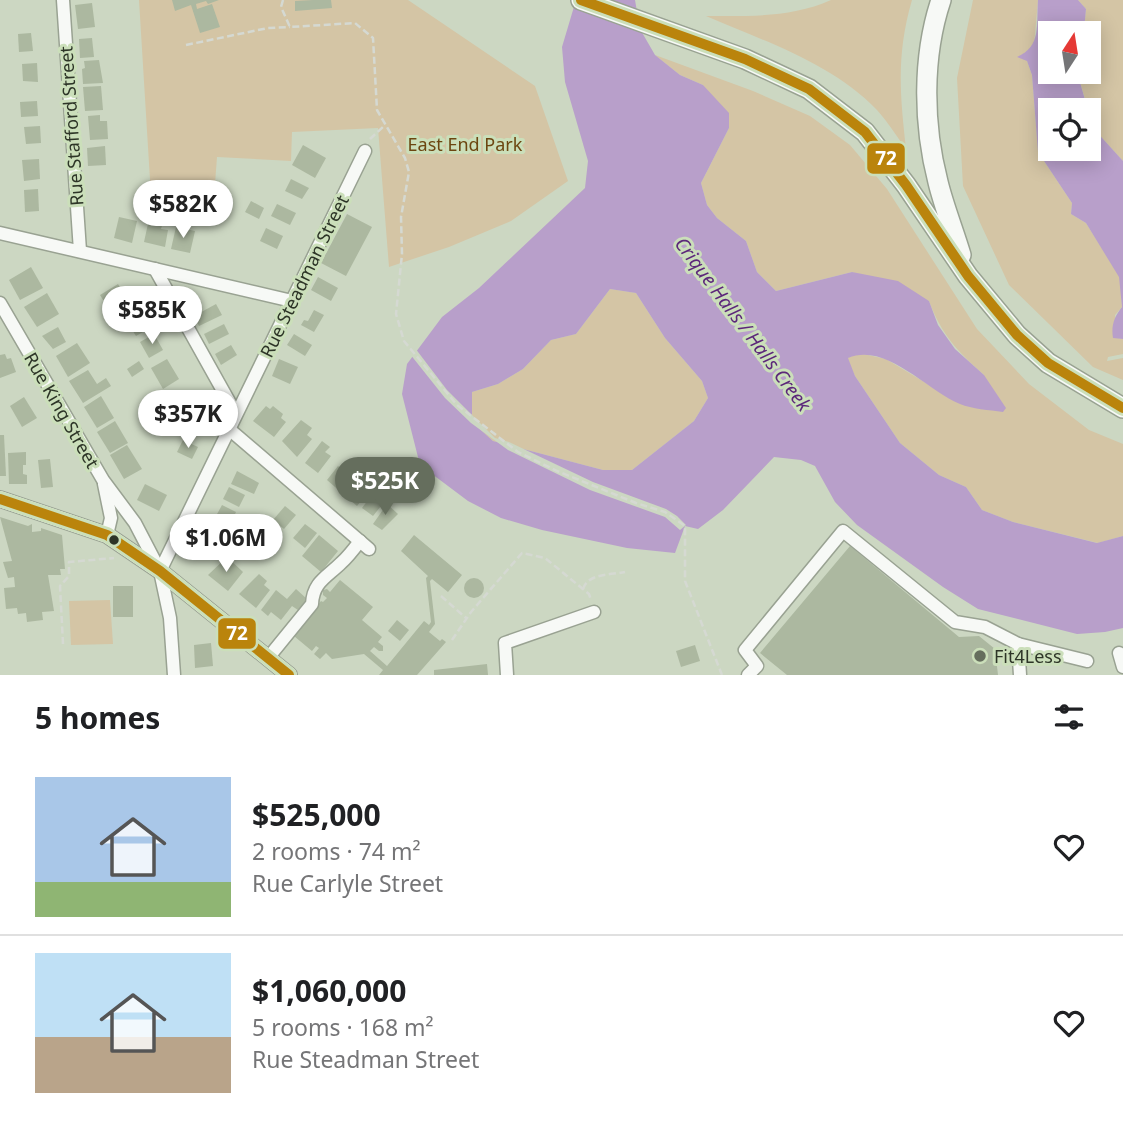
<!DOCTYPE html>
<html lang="en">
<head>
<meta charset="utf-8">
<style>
  body { margin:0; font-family:"Noto Sans",sans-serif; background:#f2f2f2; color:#202124; height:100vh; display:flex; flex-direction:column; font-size:26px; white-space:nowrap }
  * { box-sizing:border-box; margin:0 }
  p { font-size:23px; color:#757577 }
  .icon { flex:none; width:38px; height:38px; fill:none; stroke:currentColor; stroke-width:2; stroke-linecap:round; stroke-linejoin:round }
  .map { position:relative; height:675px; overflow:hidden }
  .drawer { display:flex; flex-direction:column; background:#fff; flex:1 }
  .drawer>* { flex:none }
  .needle { width:46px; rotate:12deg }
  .controls { position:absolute; left:1038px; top:21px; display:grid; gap:14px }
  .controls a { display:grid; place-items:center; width:63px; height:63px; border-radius:0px; background:#fff; box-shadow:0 4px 18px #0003; font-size:35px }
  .price { position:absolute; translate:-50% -60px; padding:0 16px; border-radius:24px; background:#fff; color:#222; font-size:23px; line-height:46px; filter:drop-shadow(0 2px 4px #0008) }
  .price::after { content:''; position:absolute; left:50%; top:42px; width:21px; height:16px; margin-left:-10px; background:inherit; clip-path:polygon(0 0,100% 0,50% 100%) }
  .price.on { background:#656e5d; color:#fff }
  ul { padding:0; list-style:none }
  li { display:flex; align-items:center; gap:21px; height:175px; padding:0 35px }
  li+li { border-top:2px solid #e0e0e0 }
  li span { display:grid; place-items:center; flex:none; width:196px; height:140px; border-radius:0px; color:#555 }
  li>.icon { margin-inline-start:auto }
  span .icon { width:84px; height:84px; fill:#fffc; stroke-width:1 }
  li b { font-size:30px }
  h2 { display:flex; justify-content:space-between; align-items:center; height:84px; padding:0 35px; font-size:30px }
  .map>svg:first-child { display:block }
</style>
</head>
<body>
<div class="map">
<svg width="1123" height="675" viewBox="0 0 1123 675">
  <rect width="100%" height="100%" fill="#ccd7c2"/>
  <g fill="#d4c5a5">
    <polygon points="139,0 408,0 535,86 568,181 511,221 449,247 389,267 378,128 292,132 291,161 217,157 214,197 151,196"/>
    <path d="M831 0H912C896 55 900 94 906 149 897 137 888 122 877 110 832 63 764 41 706 16 748 16 791 18 831 0Z"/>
    <polygon points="973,0 1038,0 1034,45 1029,52 1027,61 1032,75 1038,152 1072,203 1071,214 1086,223 1120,277 1122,307 1115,315 1118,338 1123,339 1123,354 1108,357 1107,361 1123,358 1123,380 1093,367 1009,285 963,186 957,78"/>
    <polygon points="1078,0 1123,0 1123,161 1094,129 1077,72 1088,72 1088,33 1084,30 1086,9"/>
    <path d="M655 55 753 91 810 116 850 145 887 189 977 329 1029 384 1089 430 1123 444V536L1098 543 1013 522 982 510 966 487 939 475 900 443 855 376 847 358 859 353 886 359 961 404 984 375C957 351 942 335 929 301L852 272 776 291 757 272 746 241 717 218 707 205 701 183 729 128 703 85 680 75Z"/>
    <polygon points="610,289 636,293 665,338 702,381 708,398 694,421 632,470 603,470 493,441 472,422 472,392 498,384 523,369 551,340 576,334"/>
    <polygon points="110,600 113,644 71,645 69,601"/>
  </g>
  <g fill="#b89fca" fill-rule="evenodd">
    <path d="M576 0H635L640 29 655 55 680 75 703 85 729 113V128L701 183 707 205 717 218 746 241 757 272 776 291 852 272 898 281 929 301 938 325 955 349 984 375 1006 408 1003 412C989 410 972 409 960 404 926 390 886 342 848 358L855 376 900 443 939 475 966 487 982 510 1013 522 1097 543 1123 536V628L1105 632 1077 634 978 609 943 587 857 525 835 502 815 466 801 460 774 457 723 510 698 529 685 526 675 553 627 548 542 530 501 518 468 501 420 465 402 394 407 364 442 317 479 288 585 188 588 161 565 82 562 47ZM610 289 636 293 665 338 702 381 708 398 694 421 632 470H603L493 441 472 422V392L498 384 523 369 551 340 576 334Z"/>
    <path d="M1038 0H1078L1086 9 1084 30 1086 33H1050V72H1077L1088 110H1050V149H1088L1089 112 1094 129 1123 161V339L1113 338C1111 326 1114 317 1122 307L1119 277 1086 223 1071 214 1072 203 1038 152 1032 75 1027 61 1017 57C1042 46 1036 25 1038 0Z"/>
  </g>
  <polygon fill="#ccd7c2" points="415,348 447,390 495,438 509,442 593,482 666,509 677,516 686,525 680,530 665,517 590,490 508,450 471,423 445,398 410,354"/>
  <g fill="#acb8a0">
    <polygon points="172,0 219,0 208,4 206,1 196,4 197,9 212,4 220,27 200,33 191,5 175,11"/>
    <polygon points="313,0 331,0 332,8 295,11 295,1"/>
    <polygon points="92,3 95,27 78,29 75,5"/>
    <polygon points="31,33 33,51 19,52 18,34"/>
    <polygon points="92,38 94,57 80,58 79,39"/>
    <polygon points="99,60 103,83 83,84 82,69 85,68 84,61"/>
    <polygon points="37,63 38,82 23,81 22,64"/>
    <polygon points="101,86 103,110 85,111 83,87"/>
    <polygon points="37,101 38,116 21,117 20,102"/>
    <polygon points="100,115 100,121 107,121 108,139 90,140 88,116"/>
    <polygon points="40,126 41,143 26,144 24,127"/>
    <polygon points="303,145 326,158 315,178 292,165"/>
    <polygon points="105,146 106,165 88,166 87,148"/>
    <polygon points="39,159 40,179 24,181 22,160"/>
    <polygon points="291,179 309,188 302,199 285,191"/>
    <polygon points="38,189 39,211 25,212 24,190"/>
    <polygon points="251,201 264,208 259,219 245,212"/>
    <polygon points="277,204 296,213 290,225 271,216"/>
    <polygon points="347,214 372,227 346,276 321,263"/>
    <polygon points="119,217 137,221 132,243 114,238"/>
    <polygon points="149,219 163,222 161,229 168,230 165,247 144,242"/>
    <polygon points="176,227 195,231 190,253 171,249"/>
    <polygon points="266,228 283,236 277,249 260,241"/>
    <polygon points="31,267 43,288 20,300 9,280"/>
    <polygon points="318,277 338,288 331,301 311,290"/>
    <polygon points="118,284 132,307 119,314 115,307 110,311 100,295"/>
    <polygon points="47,293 59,314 37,327 24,307"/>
    <polygon points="216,304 222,315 199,326 194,316"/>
    <polygon points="314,310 324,315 314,332 301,325 304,320 308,321"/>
    <polygon points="141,314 150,328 136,336 127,322"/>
    <polygon points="224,324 229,334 209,344 204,334"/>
    <polygon points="58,327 66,342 53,349 42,336"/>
    <polygon points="154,334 163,350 149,358 140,342"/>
    <polygon points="294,334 312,345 305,356 287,345"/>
    <polygon points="77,343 90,363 68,377 56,356"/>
    <polygon points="231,345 237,355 221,365 215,354"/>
    <polygon points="5,354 7,359 11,358 16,372 0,378 0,355"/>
    <polygon points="167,359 179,379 163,389 151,368"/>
    <polygon points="279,359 298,367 290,384 272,376"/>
    <polygon points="139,361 144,369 132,377 127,369"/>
    <polygon points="88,370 97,384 106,378 111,386 83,403 69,381"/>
    <polygon points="101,396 114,418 97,428 84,407"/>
    <polygon points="24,397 37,418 22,427 10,406"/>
    <polygon points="184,404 200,411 192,428 174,419"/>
    <polygon points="266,406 270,409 273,406 283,414 281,418 286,422 274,437 253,421"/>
    <polygon points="301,420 312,428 307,435 312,439 297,457 282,441"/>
    <polygon points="115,421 128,443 110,453 97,432"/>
    <polygon points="0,435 4,435 6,476 0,476"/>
    <polygon points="183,440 198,447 192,459 177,452"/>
    <polygon points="322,441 330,447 325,452 331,456 318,473 305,463"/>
    <polygon points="127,445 142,469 124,479 110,455"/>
    <polygon points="26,452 26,465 23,465 23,474 27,475 27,484 9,484 8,453"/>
    <polygon points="50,459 53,487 41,488 38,460"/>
    <polygon points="338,466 353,479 342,493 327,480"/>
    <polygon points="237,471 259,483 254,494 231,484"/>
    <polygon points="360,482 370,490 357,506 347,497"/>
    <polygon points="145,484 167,495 159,511 137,500"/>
    <polygon points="229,487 245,495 239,507 223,499"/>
    <polygon points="374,492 385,501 373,516 362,508"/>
    <polygon points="387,504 398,514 382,530 373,524"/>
    <polygon points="222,505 236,512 231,523 216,516"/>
    <polygon points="285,506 296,515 284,529 273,520"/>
    <polygon points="0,517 28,526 32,524 32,532 41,531 41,528 62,535 65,569 60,569 61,575 48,575 54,611 42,612 43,620 27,622 26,613 18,614 17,608 6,609 4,588 15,587 14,577 8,578 3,562 12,561"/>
    <polygon points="206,519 232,531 224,547 199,535"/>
    <polygon points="305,524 317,533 305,548 293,538"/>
    <polygon points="319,535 338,551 321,572 302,556"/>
    <polygon points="414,535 462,575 448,592 432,579 430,581 435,624 429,632 440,641 442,639 446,642 417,675 379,675 383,670 364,654 332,659 326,653 320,659 314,654 319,648 316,646 312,651 294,636 321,601 323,602 327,598 323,595 323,590 327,589 330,592 340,580 373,607 362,620 382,637 378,642 383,646 383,651 379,651 374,647 370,651 387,666 424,621 429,625 431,622 426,578 428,576 401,551"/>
    <polygon points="850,546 959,637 979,636 995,649 998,675 787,675 760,653"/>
    <polygon points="227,557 243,572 228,591 208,575"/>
    <polygon points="259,574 267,581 264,585 270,590 256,608 239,594"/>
    <circle cx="474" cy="588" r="10"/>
    <rect x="113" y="586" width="20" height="31"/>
    <polygon points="296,589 307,599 298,610 292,606 281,620 271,612 268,616 261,610 276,590 287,599"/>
    <polygon points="397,620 409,630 400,641 388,631"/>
    <polygon points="211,643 213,666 195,668 194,645"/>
    <polygon points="695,645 700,661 681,667 676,651"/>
    <polygon points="487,664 488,675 434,675 434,670"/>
  </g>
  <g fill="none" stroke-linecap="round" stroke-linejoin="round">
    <g stroke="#99a292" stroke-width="15">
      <g id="minor">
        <polyline points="63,0 80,251"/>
        <polyline points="0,233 292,301"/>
        <polyline points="155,269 236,414"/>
        <polyline points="0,303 103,480 135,523 160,571 170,618 174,675"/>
        <polyline points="229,429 369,549"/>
        <polyline points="104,484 111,518 107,535"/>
        <polyline points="160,571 365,151"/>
        <polyline points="1018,644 1020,675"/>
        <polyline points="1119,653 1123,667"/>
        <path d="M268 658 312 604C313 582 327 577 341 563 348 557 354 549 360 541"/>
        <polyline points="507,675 505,643 594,612"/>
        <polyline points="748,675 757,666 745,650 843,531 955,622 985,627 1018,644 1087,661"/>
      </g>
    </g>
    <g stroke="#99a292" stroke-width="18">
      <polyline id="major" points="0,499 107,535 160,571 289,675"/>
    </g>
    <g stroke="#99a292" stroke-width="22">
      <g id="highway">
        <polyline points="581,0 745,59 809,89 865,132 906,185 968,276 1017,335 1048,363 1123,408"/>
        <path d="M941 0C922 57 923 124 938 182 944 207 954 231 961 255"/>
      </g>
    </g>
    <g stroke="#d5d9d2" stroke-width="2.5" stroke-dasharray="7 3.5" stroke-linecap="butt">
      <polyline points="283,0 281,7 290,27 355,23 373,38 377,110 405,158 409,172 401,217 402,254 396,314 404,341 457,405 518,452 557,471 636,503 665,512 685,526 685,581 722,675"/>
      <polyline points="186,45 268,28 290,27"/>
      <polyline points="370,139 385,125"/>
      <path d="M583 589C588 573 611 575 625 572"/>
      <polyline points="441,596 466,618"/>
      <polyline points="452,640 471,612 522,553 545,558 589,594 591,600"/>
      <polyline points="63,644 60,586 69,576 69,562 114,558"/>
    </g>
    <use href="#minor" stroke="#f7f9f6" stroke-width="12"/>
    <use href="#major" stroke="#f7f9f6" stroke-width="16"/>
    <use href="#highway" stroke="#f7f9f6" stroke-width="19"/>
    <g stroke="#cbdfba" stroke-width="16">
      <g id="bus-1">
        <polyline points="581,0 745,59 809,89 865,132 906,185 968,276 1017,335 1048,363 1123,408"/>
        <polyline points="0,499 107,535 160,571 289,675"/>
      </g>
    </g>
    <use href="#bus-1" stroke="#ba840c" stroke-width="10"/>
  </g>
  <circle fill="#2d3527" stroke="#cbdfba" stroke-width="2.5" cx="114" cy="540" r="6"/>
  <circle fill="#656e5d" stroke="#cbdfba" stroke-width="2.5" cx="980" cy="656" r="7"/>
  <g text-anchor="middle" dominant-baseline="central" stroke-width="6" stroke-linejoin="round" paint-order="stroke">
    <g font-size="18" fill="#2d3527" stroke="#cbdfba">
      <text transform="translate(71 126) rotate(-94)">Rue Stafford Street</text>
      <text transform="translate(304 276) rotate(-64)">Rue Steadman Street</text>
      <text transform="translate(62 410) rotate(60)">Rue King Street</text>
    </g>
    <g font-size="18" fill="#6c4610" stroke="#cbdfba">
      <text x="465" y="144">East End Park</text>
    </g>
    <g font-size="18" fill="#2d3527" stroke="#cbdfba" text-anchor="start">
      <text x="994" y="656">Fit4Less</text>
    </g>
    <g font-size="19" font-style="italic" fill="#5c277a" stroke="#cbdfba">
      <text transform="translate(743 324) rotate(53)">Crique Halls / Halls Creek</text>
    </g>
  </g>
  <g stroke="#cbdfba" stroke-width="2.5">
    <rect x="866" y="142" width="40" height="33" rx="7" fill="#ba840c"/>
    <rect x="217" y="617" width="40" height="33" rx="7" fill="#ba840c"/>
  </g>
  <g font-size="19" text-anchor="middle" font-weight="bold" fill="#fff">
    <text x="886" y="165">72</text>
    <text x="237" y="640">72</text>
  </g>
</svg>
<div class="controls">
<a><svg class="needle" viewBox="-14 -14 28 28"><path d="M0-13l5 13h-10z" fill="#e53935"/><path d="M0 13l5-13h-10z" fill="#757577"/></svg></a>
<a><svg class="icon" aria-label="locate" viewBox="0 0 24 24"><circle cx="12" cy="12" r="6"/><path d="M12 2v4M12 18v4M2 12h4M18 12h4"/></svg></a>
</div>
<b class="price" style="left:183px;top:240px">$582K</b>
<b class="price" style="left:152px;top:346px">$585K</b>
<b class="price" style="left:188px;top:450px">$357K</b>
<b class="price on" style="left:385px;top:517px">$525K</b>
<b class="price" style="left:226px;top:574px">$1.06M</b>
</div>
<section class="drawer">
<h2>5 homes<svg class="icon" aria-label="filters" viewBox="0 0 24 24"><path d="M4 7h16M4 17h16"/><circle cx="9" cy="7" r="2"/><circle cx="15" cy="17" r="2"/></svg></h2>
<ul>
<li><span style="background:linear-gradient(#a9c7e8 75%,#8fb573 0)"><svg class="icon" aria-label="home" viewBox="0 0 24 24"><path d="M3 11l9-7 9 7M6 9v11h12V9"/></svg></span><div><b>$525,000</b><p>2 rooms · 74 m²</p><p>Rue Carlyle Street</p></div><svg class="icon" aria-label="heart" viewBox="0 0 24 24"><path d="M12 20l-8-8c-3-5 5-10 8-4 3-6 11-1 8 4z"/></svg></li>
<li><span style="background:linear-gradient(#bfe0f5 60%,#b9a48a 0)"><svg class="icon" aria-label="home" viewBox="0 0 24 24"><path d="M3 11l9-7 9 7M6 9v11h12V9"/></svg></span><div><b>$1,060,000</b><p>5 rooms · 168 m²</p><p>Rue Steadman Street</p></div><svg class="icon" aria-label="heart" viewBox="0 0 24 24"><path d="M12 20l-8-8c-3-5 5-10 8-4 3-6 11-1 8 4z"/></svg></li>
</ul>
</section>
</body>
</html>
